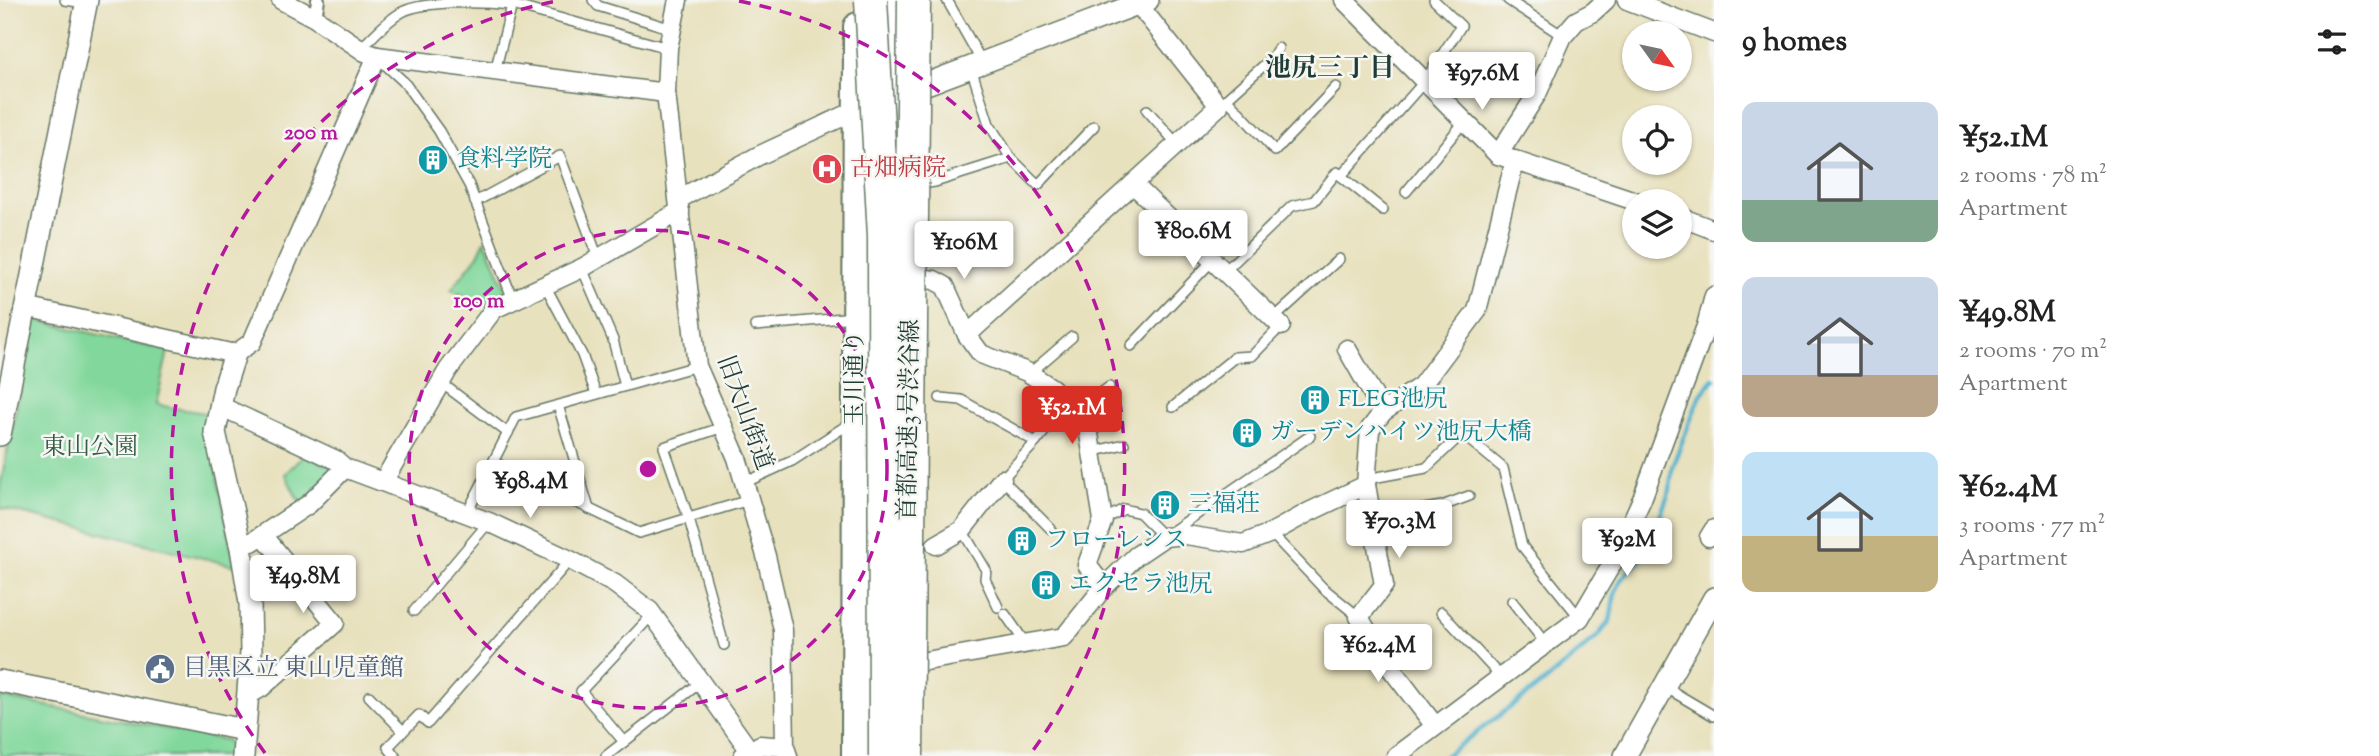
<!DOCTYPE html>
<html lang="en">
<head>
<meta charset="utf-8">
<style>
  body { margin:0; font-family:"Sorts Mill Goudy","Noto Serif JP",serif; background:#f2f2f2; color:#222; height:100vh; display:flex; flex-direction:column; font-size:26px; white-space:nowrap }
  * { box-sizing:border-box; margin:0 }
  p { font-size:23px; color:#767676 }
  .icon { flex:none; width:38px; height:38px; fill:none; stroke:currentColor; stroke-width:2; stroke-linecap:round; stroke-linejoin:round }
  .map { position:relative; flex:1; overflow:hidden }
  .panel { display:flex; flex-direction:column; background:#fff; width:665px }
  .panel>* { flex:none }
  .needle { width:46px; rotate:123deg }
  .fabs { position:absolute; left:1622px; top:21px; display:grid; gap:14px }
  .fabs a { display:grid; place-items:center; width:70px; height:70px; border-radius:50%; background:#fff; box-shadow:0 2px 5px #0004; font-size:35px }
  .price { position:absolute; translate:-50% -60px; padding:0 16px; border-radius:7px; background:#fff; color:#222; font-size:23px; line-height:46px; filter:drop-shadow(0 2px 4px #0008) }
  .price::after { content:''; position:absolute; left:50%; top:42px; width:21px; height:16px; margin-left:-10px; background:inherit; clip-path:polygon(0 0,100% 0,50% 100%) }
  .price.active { background:#d93025; color:#fff }
  ul { padding:0; list-style:none }
  li { display:flex; align-items:center; gap:21px; height:175px; padding:0 28px }
  li span { display:grid; place-items:center; flex:none; width:196px; height:140px; border-radius:14px; color:#555 }
  li>.icon { margin-inline-start:auto }
  span .icon { width:84px; height:84px; fill:#fffc; stroke-width:1 }
  li b { font-size:30px }
  h2 { display:flex; justify-content:space-between; align-items:center; height:84px; padding:0 28px; font-size:30px }
  main { display:flex; flex:1; min-height:0 }
  .map>svg:first-child { display:block }
</style>
</head>
<body>
<main>
<div class="map">
<svg width="1714" height="756" viewBox="0 0 1714 756">
  <rect width="100%" height="100%" fill="#f6f6f2"/>
  <filter id="ink" filterUnits="userSpaceOnUse"><feTurbulence type="fractalNoise" baseFrequency=".0143" numOctaves="2"/><feDisplacementMap in="SourceGraphic" scale="14" xChannelSelector="R" yChannelSelector="G"/><feConvolveMatrix kernelMatrix="1 2 1 2 8 2 1 2 1" color-interpolation-filters="sRGB"/></filter>
  <filter id="wash" filterUnits="userSpaceOnUse"><feTurbulence type="fractalNoise" baseFrequency=".00686" numOctaves="4" result="noise"/><feDisplacementMap in="SourceGraphic" scale="28" xChannelSelector="R" yChannelSelector="G"/><feGaussianBlur stdDeviation="1.57" result="paint"/><feColorMatrix in="noise" values="0 0 0 0 0 0 0 0 0 0 0 0 0 0 0 0 0 1.4 0 .05"/><feComposite in="paint" operator="in"/></filter>
  <g filter="url(#wash)">
    <rect width="100%" height="100%" fill="#e8e1bd"/>
    <g fill="#82d89c" stroke="#508a68" stroke-width="2">
      <polygon points="485,240 509,297 493,307 451,290 478,255"/>
      <polygon points="35,320 168,351 156,405 205,413 235,566 0,508 0,486"/>
      <polygon points="304,455 338,469 304,503 297,498 285,474"/>
      <polygon points="0,697 226,740 234,750 234,756 0,756"/>
    </g>
    <g fill="none" stroke-linecap="round" stroke-linejoin="round">
      <polyline stroke="#52b4d0" stroke-width="4.5" points="1445,756 1543,683 1597,637 1610,621 1615,593 1622,578 1641,559 1652,536 1670,490 1672,467 1700,396 1714,379"/>
    </g>
  </g>
  <g filter="url(#ink)">
    <g fill="none" stroke-linecap="round" stroke-linejoin="round">
      <g stroke="#657664" stroke-width="12">
        <g id="service">
          <polyline points="65,0 85,3"/>
          <polyline points="593,0 598,6 672,29"/>
          <polyline points="947,0 982,62"/>
          <polyline points="1508,0 1563,36"/>
          <path d="M360 49C373 37 386 21 402 12 425 0 485 2 512 5L668 48"/>
          <polyline points="378,58 404,82 439,131 469,185 513,300"/>
          <polyline points="971,68 989,124 1011,158 1038,185 1094,126"/>
          <polyline points="495,71 512,5"/>
          <polyline points="1227,99 1275,151 1336,87"/>
          <polyline points="1223,102 1272,58 1278,48"/>
          <polyline points="1147,110 1177,144"/>
          <polyline points="1341,176 1383,210"/>
          <polyline points="921,184 935,182 1011,158"/>
          <polyline points="1406,192 1464,122"/>
          <polyline points="475,202 560,156 598,258"/>
          <polyline points="582,268 613,340 625,386"/>
          <polyline points="1224,272 1292,206 1314,201 1337,172 1341,176 1424,82 1461,26 1434,0"/>
          <polyline points="545,285 582,355 596,394"/>
          <polyline points="1273,319 1339,259"/>
          <polyline points="755,326 854,317"/>
          <polyline points="1131,346 1212,261"/>
          <polyline points="1029,374 1072,337"/>
          <polyline points="440,382 508,433"/>
          <polyline points="940,398 961,400 1036,442 1066,404"/>
          <polyline points="558,405 589,509"/>
          <polyline points="1173,407 1235,357 1252,356 1281,326"/>
          <polyline points="1074,413 1109,387"/>
          <polyline points="723,427 664,447 689,519 724,645"/>
          <polyline points="1036,442 1002,479 1051,529"/>
          <polyline points="1092,452 1124,444"/>
          <polyline points="493,462 639,533 749,500"/>
          <polyline points="1367,479 1426,468 1462,434 1503,468 1522,546 1580,618"/>
          <polyline points="744,483 792,461 852,422"/>
          <polyline points="467,513 516,417 697,366"/>
          <polyline points="1372,518 1442,506 1469,496"/>
          <polyline points="1103,520 1124,509 1140,513 1164,537 1310,436"/>
          <polyline points="962,530 986,570 985,579 998,607"/>
          <polyline points="1271,533 1323,588 1359,617"/>
          <polyline points="1512,601 1546,644"/>
          <polyline points="414,611 489,522"/>
          <polyline points="1441,612 1501,677"/>
          <polyline points="1005,614 1026,644"/>
          <polyline points="1665,687 1714,716"/>
          <polyline points="369,696 403,731"/>
          <polyline points="624,742 581,691 653,614"/>
          <polyline points="395,756 388,747 419,715 428,723 570,560"/>
          <polyline points="606,756 701,682"/>
        </g>
      </g>
      <g stroke="#657664" stroke-width="16">
        <polyline id="pedestrian" points="315,18 318,0"/>
      </g>
      <g stroke="#657664" stroke-width="21">
        <g id="minor">
          <polyline points="281,0 315,18 365,52 377,56 666,93"/>
          <polyline points="678,0 668,48 666,93 697,366 737,458 766,556 783,630 785,747 788,756"/>
          <polyline points="1344,0 1498,155 1635,201"/>
          <polyline points="1627,0 1714,33"/>
          <polyline points="1498,155 1537,94 1563,36 1576,21 1593,12 1606,0"/>
          <polyline points="1133,184 1281,326"/>
          <polyline points="679,199 758,156 859,109"/>
          <polyline points="1680,217 1714,230"/>
          <polyline points="920,278 934,280 945,286 967,335 981,354 1027,372 1052,388 1088,428 1103,520 1087,565 1104,587"/>
          <polyline points="25,307 235,354 252,342 377,56"/>
          <polyline points="967,335 1219,106 1138,4"/>
          <polyline points="1347,349 1383,412"/>
          <polyline points="220,406 336,460 345,468 489,522 570,560 615,584 650,611 750,751"/>
          <polyline points="383,482 448,370 494,309 582,268 680,211"/>
          <polyline points="1366,485 1384,585 1359,617 1383,658 1435,726"/>
          <polyline points="1709,537 1714,529"/>
          <polyline points="252,542 309,504 345,468"/>
          <polyline points="936,545 962,530 1002,479"/>
          <polyline points="920,662 1064,637 1104,587 1136,556 1164,537 1186,535 1243,544 1271,533 1309,512 1366,485 1370,429 1383,412 1421,386 1477,311 1515,160"/>
          <polyline points="247,696 261,688 335,623 263,535"/>
          <polyline points="743,756 760,745 785,747"/>
          <polyline points="1396,756 1580,618 1612,564 1642,499 1706,326 1714,296"/>
        </g>
      </g>
      <g stroke="#657664" stroke-width="24">
        <g id="tertiary">
          <polyline points="921,86 1148,0"/>
          <polyline points="235,354 224,388 215,432 241,548 250,603 251,652 243,756"/>
          <polyline points="0,435 87,0"/>
          <polyline points="0,681 244,730"/>
          <polyline points="1625,756 1714,598"/>
        </g>
      </g>
      <g stroke="#657664" stroke-width="32">
        <polyline id="trunk" points="856,756 858,27"/>
      </g>
      <g stroke="#657664" stroke-width="35">
        <polyline id="motorway" points="890,0 897,194"/>
      </g>
      <use href="#service" stroke="#fff" stroke-width="9"/>
      <use href="#pedestrian" stroke="#fff" stroke-width="12"/>
      <use href="#minor" stroke="#fff" stroke-width="18"/>
      <use href="#tertiary" stroke="#fff" stroke-width="21"/>
      <use href="#trunk" stroke="#fff" stroke-width="28"/>
      <use href="#motorway" stroke="#fff" stroke-width="32"/>
      <g stroke="#657664" stroke-width="35" stroke-linecap="butt">
        <g id="motorway-bridge">
          <polyline points="871,0 884,236 885,756"/>
          <polyline points="907,756 914,0"/>
        </g>
      </g>
      <use href="#motorway-bridge" stroke="#fff" stroke-width="32"/>
    </g>
  </g>
  <g fill="none" stroke="#b5179e" stroke-width="3.5" stroke-dasharray="12 9">
    <circle cx="648" cy="469" r="239"/>
    <path d="M265 753A477 477 0 0 1 557 1M739 1A477 477 0 0 1 1031 753"/>
  </g>
  <defs>
    <g id="building-disc" transform="scale(1.575)"><circle r="9.5" fill="#0f9aa8" stroke="#f6f6f2"/><path d="M-4-6H4V6H1V3H-1V6H-4ZM-2.5-4.3h1.7v1.8h-1.7ZM.8-4.3h1.7v1.8H.8ZM-2.5-1h1.7V.8h-1.7ZM.8-1h1.7V.8H.8Z" fill="#fff"/></g>
    <g id="hospital-disc" transform="scale(1.575)"><circle r="9.5" fill="#e0444e" stroke="#f6f6f2"/><path d="M-5-5h3v3.5h4V-5h3V5h-3V1.5h-4V5h-3Z" fill="#fff"/></g>
    <g id="civic-disc" transform="scale(1.575)"><circle r="9.5" fill="#5c6f8a" stroke="#f6f6f2"/><path d="M-.6-6.5H3V-4.5H.6V-3L4-1V1h2V6H-6V1h2V-1L-.6-3ZM-1.2 2.5V6h2.4V2.5Z" fill="#fff"/></g>
  </defs>
  <g fill-rule="evenodd">
    <use href="#building-disc" x="433" y="160"/>
    <use href="#hospital-disc" x="827" y="169"/>
    <use href="#building-disc" x="1315" y="400"/>
    <use href="#building-disc" x="1247" y="433"/>
    <use href="#building-disc" x="1165" y="505"/>
    <use href="#building-disc" x="1022" y="541"/>
    <use href="#building-disc" x="1046" y="585"/>
    <use href="#civic-disc" x="160" y="669"/>
  </g>
  <g text-anchor="middle" dominant-baseline="central" stroke-width="5" stroke-linejoin="round" paint-order="stroke">
    <g font-size="24" fill="#0d838f" stroke="#f6f6f2" text-anchor="start">
      <text x="456" y="160">食料学院</text>
      <text x="1338" y="400">FLEG池尻</text>
      <text x="1270" y="433">ガーデンハイツ池尻大橋</text>
      <text x="1188" y="505">三福荘</text>
      <text x="1045" y="541">フローレンス</text>
      <text x="1069" y="585">エクセラ池尻</text>
    </g>
    <g font-size="24" fill="#be3a42" stroke="#f6f6f2" text-anchor="start">
      <text x="850" y="169">古畑病院</text>
    </g>
    <g font-size="24" fill="#1f3d34" stroke="#f6f6f2">
      <text transform="translate(856 378) rotate(-90)">玉川通り</text>
      <text transform="translate(744 413) rotate(70)">旧大山街道</text>
      <text transform="translate(910 420) rotate(-89)">首都高速3号渋谷線</text>
    </g>
    <g font-size="24" fill="#335c49" stroke="#f6f6f2">
      <text x="90" y="448">東山公園</text>
    </g>
    <g font-size="24" fill="#4e5e75" stroke="#f6f6f2" text-anchor="start">
      <text x="183" y="669">目黒区立 東山児童館</text>
    </g>
    <g font-size="26" font-weight="bold" fill="#1f3d34" stroke="#f6f6f2">
      <text x="1330" y="69">池尻三丁目</text>
    </g>
  </g>
  <circle cx="648" cy="469" r="10" fill="#b5179e" stroke="#f6f6f2" stroke-width="3.5"/>
  <g font-size="21" text-anchor="middle" font-weight="bold" fill="#b5179e" stroke="#f6f6f2" stroke-width="5" stroke-linejoin="round" paint-order="stroke">
    <text x="311" y="139">200 m</text>
    <text x="479" y="307">100 m</text>
  </g>
</svg>
<div class="fabs">
<a><svg class="needle" viewBox="-14 -14 28 28"><path d="M0-13l5 13h-10z" fill="#e53935"/><path d="M0 13l5-13h-10z" fill="#767676"/></svg></a>
<a><svg class="icon" aria-label="locate" viewBox="0 0 24 24"><circle cx="12" cy="12" r="6"/><path d="M12 2v4M12 18v4M2 12h4M18 12h4"/></svg></a>
<a><svg class="icon" aria-label="layers" viewBox="0 0 24 24"><path d="M12 4l9 5-9 5-9-5zM3 14l9 5 9-5"/></svg></a>
</div>
<b class="price" style="left:1482px;top:112px">¥97.6M</b>
<b class="price" style="left:1193px;top:270px">¥80.6M</b>
<b class="price" style="left:964px;top:281px">¥106M</b>
<b class="price active" style="left:1072px;top:446px">¥52.1M</b>
<b class="price" style="left:530px;top:520px">¥98.4M</b>
<b class="price" style="left:1399px;top:560px">¥70.3M</b>
<b class="price" style="left:1627px;top:578px">¥92M</b>
<b class="price" style="left:303px;top:615px">¥49.8M</b>
<b class="price" style="left:1378px;top:684px">¥62.4M</b>
</div>
<section class="panel">
<h2>9 homes<svg class="icon" aria-label="filters" viewBox="0 0 24 24"><path d="M4 7h16M4 17h16"/><circle cx="9" cy="7" r="2"/><circle cx="15" cy="17" r="2"/></svg></h2>
<ul>
<li><span style="background:linear-gradient(#c9d6e8 70%,#7fa58c 0)"><svg class="icon" aria-label="home" viewBox="0 0 24 24"><path d="M3 11l9-7 9 7M6 9v11h12V9"/></svg></span><div><b>¥52.1M</b><p>2 rooms · 78 m²</p><p>Apartment</p></div></li>
<li><span style="background:linear-gradient(#c9d6e8 70%,#b9a48a 0)"><svg class="icon" aria-label="home" viewBox="0 0 24 24"><path d="M3 11l9-7 9 7M6 9v11h12V9"/></svg></span><div><b>¥49.8M</b><p>2 rooms · 70 m²</p><p>Apartment</p></div></li>
<li><span style="background:linear-gradient(#bfe0f5 60%,#c2b280 0)"><svg class="icon" aria-label="home" viewBox="0 0 24 24"><path d="M3 11l9-7 9 7M6 9v11h12V9"/></svg></span><div><b>¥62.4M</b><p>3 rooms · 77 m²</p><p>Apartment</p></div></li>
</ul>
</section>
</main>
</body>
</html>
